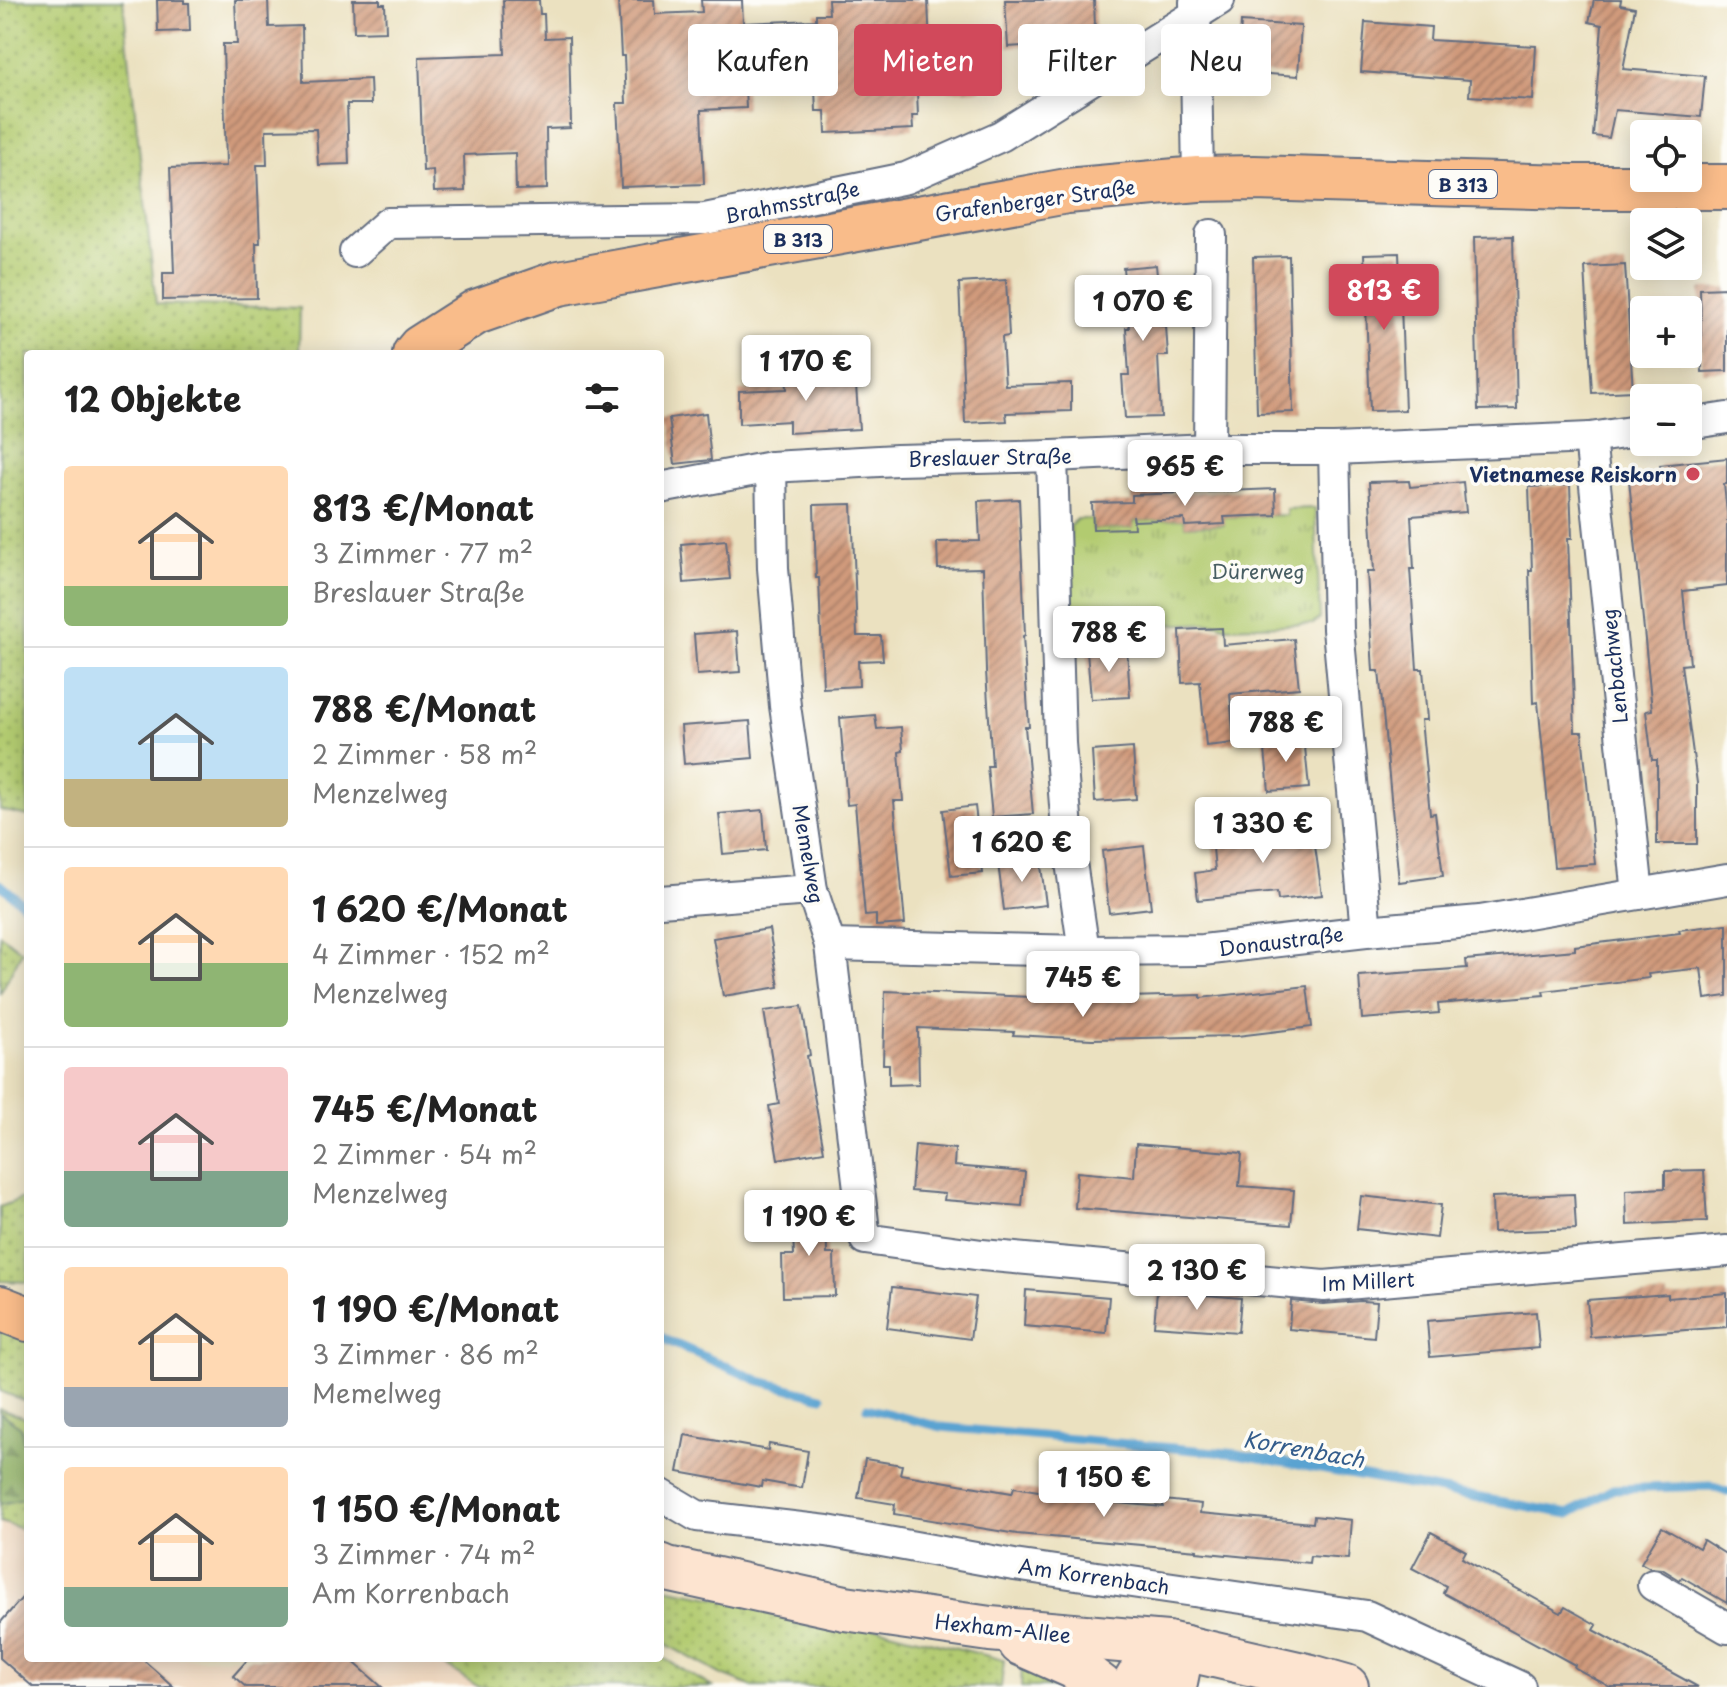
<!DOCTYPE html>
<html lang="de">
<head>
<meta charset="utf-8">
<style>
  body { margin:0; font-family:"Playpen Sans",sans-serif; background:#f6f6f6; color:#222; height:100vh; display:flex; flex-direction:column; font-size:30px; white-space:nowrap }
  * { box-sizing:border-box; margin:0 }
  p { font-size:26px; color:#767676 }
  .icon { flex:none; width:44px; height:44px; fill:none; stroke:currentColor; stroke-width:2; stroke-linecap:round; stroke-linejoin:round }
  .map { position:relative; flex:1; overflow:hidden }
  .drawer { position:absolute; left:24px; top:350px; width:640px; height:1312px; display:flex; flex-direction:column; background:#fff; border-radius:8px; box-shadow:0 4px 20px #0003 }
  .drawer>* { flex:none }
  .top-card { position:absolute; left:688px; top:24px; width:760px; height:72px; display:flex; gap:16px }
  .fabs { position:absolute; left:1630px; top:120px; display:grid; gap:16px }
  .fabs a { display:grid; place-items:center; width:72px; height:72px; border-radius:8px; background:#fff; box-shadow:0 4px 20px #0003; font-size:40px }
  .price { position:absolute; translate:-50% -68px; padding:0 18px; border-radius:8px; background:#fff; color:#222; font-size:26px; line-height:52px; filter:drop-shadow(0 2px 4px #0008) }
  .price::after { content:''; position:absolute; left:50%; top:48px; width:24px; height:18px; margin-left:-12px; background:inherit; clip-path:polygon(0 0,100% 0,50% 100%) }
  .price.active { background:#d1495b; color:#fff }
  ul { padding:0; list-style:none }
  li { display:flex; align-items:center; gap:24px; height:200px; padding:0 40px }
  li+li { border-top:2px solid #e0e0e0 }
  li span { display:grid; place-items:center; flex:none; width:224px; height:160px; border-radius:8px; color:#555 }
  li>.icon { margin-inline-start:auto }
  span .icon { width:96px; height:96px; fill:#fffc; stroke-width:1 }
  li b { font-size:34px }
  h2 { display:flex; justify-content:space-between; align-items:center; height:96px; padding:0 40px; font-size:34px }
  .pill { padding:0 28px; border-radius:8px; background:#fff; box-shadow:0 4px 20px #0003; font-size:28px; line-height:72px }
  .pill.active { background:#d1495b; color:#fff }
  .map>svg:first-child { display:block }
</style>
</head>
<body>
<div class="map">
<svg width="1727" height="1687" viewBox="0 0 1727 1687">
  <defs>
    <pattern id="grass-dots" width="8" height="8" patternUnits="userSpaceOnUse" patternTransform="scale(2)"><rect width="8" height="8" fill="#b2cb70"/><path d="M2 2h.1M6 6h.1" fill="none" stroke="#90a55f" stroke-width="1.8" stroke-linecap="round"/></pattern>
    <pattern id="forest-firs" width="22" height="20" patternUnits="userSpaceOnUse" patternTransform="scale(2)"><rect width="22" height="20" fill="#8daf62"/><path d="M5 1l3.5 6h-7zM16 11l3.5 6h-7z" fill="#728f54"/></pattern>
    <pattern id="park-tufts" width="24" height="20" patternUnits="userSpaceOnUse" patternTransform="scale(2)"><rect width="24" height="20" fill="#b2cb70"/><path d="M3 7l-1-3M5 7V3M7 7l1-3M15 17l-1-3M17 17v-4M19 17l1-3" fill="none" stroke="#90a55f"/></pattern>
    <pattern id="building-hatch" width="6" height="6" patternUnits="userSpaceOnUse" patternTransform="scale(2)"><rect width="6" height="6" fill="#d09a7b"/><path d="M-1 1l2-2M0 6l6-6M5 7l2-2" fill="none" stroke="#a87e68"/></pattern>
  </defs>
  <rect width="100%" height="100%" fill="#fdfcf7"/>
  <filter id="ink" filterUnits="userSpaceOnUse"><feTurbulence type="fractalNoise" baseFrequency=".0125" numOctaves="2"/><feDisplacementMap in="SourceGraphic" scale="16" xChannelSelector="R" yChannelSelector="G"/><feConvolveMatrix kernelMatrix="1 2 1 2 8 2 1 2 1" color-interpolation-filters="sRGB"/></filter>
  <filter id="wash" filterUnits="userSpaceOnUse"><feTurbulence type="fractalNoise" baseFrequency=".006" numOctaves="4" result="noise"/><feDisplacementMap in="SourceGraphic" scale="32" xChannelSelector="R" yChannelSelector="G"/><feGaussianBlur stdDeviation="1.8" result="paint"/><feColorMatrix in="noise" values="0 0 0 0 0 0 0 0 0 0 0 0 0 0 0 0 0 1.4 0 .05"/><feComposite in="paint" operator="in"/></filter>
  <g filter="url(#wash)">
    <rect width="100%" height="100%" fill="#ebe1c0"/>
    <polygon fill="#efd6bc" points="0,1522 28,1531 28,1658 433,1658 479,1687 0,1687"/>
    <g fill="url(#grass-dots)" stroke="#667d67" stroke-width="2">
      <polygon points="0,0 123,0 156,304 300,308 299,354 28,354 28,816 0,810"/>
      <polygon points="0,934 22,951 0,994"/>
      <polygon points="28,1196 28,1282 0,1281 0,1207"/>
      <polygon points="0,1326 28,1335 28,1402 0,1391"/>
      <polygon points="0,1409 28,1419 28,1470 21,1427 0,1413"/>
      <polygon points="28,1498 28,1531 0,1522 0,1504"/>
      <polygon points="660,1587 890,1631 1004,1660 1001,1687 753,1687 720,1674 660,1641"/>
      <polygon points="660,1656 712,1687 479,1687 433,1658 660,1658"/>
      <polygon points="1022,1664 1081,1687 1021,1687"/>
    </g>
    <polygon fill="url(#forest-firs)" stroke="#546f60" stroke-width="2" points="0,1413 21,1427 28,1470 28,1498 0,1504"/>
    <polygon fill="url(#park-tufts)" stroke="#667d67" stroke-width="2" points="1315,508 1320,618 1313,624 1227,627 1216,623 1071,628 1070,526 1077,519 1093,519 1093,529 1133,528 1134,521 1184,519 1185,526 1224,525 1224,517 1286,515 1286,509"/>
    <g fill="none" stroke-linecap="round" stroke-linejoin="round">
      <g stroke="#5aa3d1" stroke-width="9">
        <polyline points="0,884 28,908"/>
        <polyline points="660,1336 668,1341 760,1381 822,1397"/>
        <polyline points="867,1408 941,1427 1238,1454 1569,1514 1613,1489 1711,1486 1727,1492"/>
      </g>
    </g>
    <g id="blocks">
      <g fill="url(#building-hatch)">
        <polygon points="157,0 184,0 184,3 189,3 190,31 158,32"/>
        <polygon points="235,0 268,0 269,27 302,26 303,82 370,79 371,104 347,104 349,164 318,165 316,129 266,130 267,165 257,165 260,243 256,243 257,298 163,300 163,273 174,273 170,168 226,166 223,44 237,44"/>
        <polygon points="353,0 380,0 380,4 385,4 386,31 354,32"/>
        <polygon points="503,0 539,0 540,14 544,14 545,38 569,37 571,124 569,124 570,128 546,129 547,189 516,190 515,153 464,155 465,191 434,192 433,170 423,171 419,57 505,54"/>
        <polygon points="618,0 654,0 655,14 702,12 701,0 742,0 743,23 816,20 816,14 829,14 828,0 928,0 930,48 940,47 941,59 979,58 981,90 917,92 918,116 912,116 913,129 826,133 825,111 816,111 813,44 743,46 746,108 701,110 704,184 621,187 617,103 626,103 624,56 621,56"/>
        <polygon points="1005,0 1094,0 1095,28 1038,31 1039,45 1008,47"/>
        <polygon points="1594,0 1621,0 1620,5 1635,8 1623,69 1705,76 1701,117 1615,110 1609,138 1593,136 1602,25 1589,22"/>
        <polygon points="1241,22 1301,26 1298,76 1238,72"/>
        <polygon points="1365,22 1431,27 1430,40 1536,46 1533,100 1469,96 1470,80 1361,72"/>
        <polygon points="1513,236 1517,409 1478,410 1474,237"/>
        <polygon points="1399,253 1405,410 1370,411 1364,254"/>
        <polygon points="1289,256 1293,412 1257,413 1253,257"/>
        <polygon points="1156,265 1162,326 1166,326 1168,356 1158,356 1161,417 1125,418 1122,375 1129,375 1126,328 1129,328 1123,268"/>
        <polygon points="1625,265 1633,391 1592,393 1585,267"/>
        <polygon points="1006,280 1009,336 1002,337 1005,385 1071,383 1071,411 1006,413 1007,421 965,423 959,283"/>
        <polygon points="1727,288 1727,371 1702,372 1700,289"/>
        <polygon points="855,371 859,429 789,433 789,421 739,424 739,391 787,389 786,375"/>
        <polygon points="706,413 711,460 675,464 669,418"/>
        <polygon points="1727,458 1727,484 1724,484 1727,513 1727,586 1683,591 1690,664 1681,665 1697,783 1697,844 1657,844 1657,760 1652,760 1646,711 1652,710 1629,480 1661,477 1660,465"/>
        <polygon points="1409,481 1410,487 1463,482 1466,512 1411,516 1414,569 1410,569 1417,669 1423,669 1427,720 1421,720 1430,814 1435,813 1443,876 1399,882 1379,671 1373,671 1367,572 1374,572 1369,482"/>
        <polygon points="1570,485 1572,538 1568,538 1575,732 1582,732 1595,864 1554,867 1538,702 1533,703 1529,570 1532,570 1529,487"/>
        <polygon points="1275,489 1276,515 1224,517 1225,524 1185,526 1184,519 1134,521 1133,515 1134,528 1093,529 1092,503 1132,502 1132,495"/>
        <polygon points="1019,499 1023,585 1025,635 1023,636 1029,727 1025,727 1033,814 992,817 987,766 992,766 986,671 983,568 938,569 937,542 980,541 978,501"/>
        <polygon points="852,504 857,636 881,636 883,660 858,661 859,686 823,688 819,578 816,578 814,505"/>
        <polygon points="726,540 730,579 684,583 681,544"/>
        <polygon points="1222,628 1223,645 1294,639 1299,688 1230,694 1234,743 1206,746 1200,682 1182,683 1180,630"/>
        <polygon points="737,631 740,672 697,675 694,634"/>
        <polygon points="1127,649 1130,697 1091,699 1087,651"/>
        <polygon points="875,715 877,729 901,727 903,751 899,752 903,801 894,801 905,924 876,926 876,915 865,916 855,804 847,805 840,718"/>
        <polygon points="750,721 753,758 684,764 681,726"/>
        <polygon points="1304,737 1309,788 1269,791 1264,740"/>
        <polygon points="1133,748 1136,799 1095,802 1092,751"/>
        <polygon points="975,806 983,873 951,876 943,810"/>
        <polygon points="763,810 766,850 723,854 719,814"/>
        <polygon points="1312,825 1322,895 1278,900 1277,892 1198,900 1195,873 1215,870 1212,837"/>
        <polygon points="1144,846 1151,908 1109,913 1102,851"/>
        <polygon points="1040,858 1046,905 1004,910 998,863"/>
        <polygon points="1727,924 1727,996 1705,999 1701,968 1648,974 1649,978 1543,991 1544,995 1438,1004 1439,1013 1362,1019 1359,976 1467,968 1466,960 1575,950 1575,946 1680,933 1679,930"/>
        <polygon points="769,929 779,987 723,996 713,938"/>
        <polygon points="1307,986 1312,1027 1237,1036 1092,1039 1013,1035 1014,1032 918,1028 919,1084 889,1085 889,1064 883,1064 885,991 1127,1001 1127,997 1201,995 1201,998"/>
        <polygon points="802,1006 810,1055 807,1056 824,1151 778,1159 769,1106 779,1104 764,1011"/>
        <polygon points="1136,1144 1242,1153 1239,1186 1294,1190 1291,1225 1075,1208 1077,1172 1134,1177"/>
        <polygon points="915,1145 955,1149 954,1166 1025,1172 1022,1206 944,1200 945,1194 911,1191"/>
        <polygon points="1704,1170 1707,1221 1627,1225 1626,1190 1665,1188 1665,1171"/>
        <polygon points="1574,1194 1576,1229 1493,1232 1492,1197"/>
        <polygon points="1361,1196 1441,1205 1437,1238 1357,1229"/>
        <polygon points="826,1210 827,1254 834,1254 835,1296 783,1297 782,1255 794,1255 792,1211"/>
        <polygon points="892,1287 976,1297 970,1339 887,1328"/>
        <polygon points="1026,1290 1109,1297 1106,1333 1024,1326"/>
        <polygon points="1157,1291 1241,1298 1238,1332 1154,1326"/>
        <polygon points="1727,1293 1727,1327 1590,1337 1587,1300 1668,1294 1668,1298"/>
        <polygon points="1291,1301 1323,1304 1361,1301 1377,1302 1374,1337 1289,1329"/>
        <polygon points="1536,1312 1539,1348 1430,1357 1427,1321"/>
        <polygon points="685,1435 768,1450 769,1444 808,1451 802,1488 762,1481 761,1487 678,1472"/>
        <polygon points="865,1459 902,1465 900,1474 1012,1493 1014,1487 1051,1493 1050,1497 1106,1502 1163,1507 1164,1500 1201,1504 1200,1513 1313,1523 1314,1516 1351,1520 1348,1559 1310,1556 1309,1563 1197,1552 1197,1550 1017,1534 894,1514 895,1504 858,1498"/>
        <polygon points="1662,1527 1699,1548 1703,1540 1727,1555 1727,1603 1682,1577 1680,1580 1662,1569 1650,1568 1641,1563"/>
        <polygon points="1431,1532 1466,1551 1462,1558 1561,1613 1565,1607 1597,1625 1594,1630 1698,1687 1610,1687 1574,1667 1575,1665 1443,1593 1446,1586 1412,1568"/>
        <polygon points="28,1591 28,1658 141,1658 174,1687 33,1687 0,1658 0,1623"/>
        <polygon points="249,1658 349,1658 382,1687 246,1687 233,1676"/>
      </g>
    </g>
  </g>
  <g filter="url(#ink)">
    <use href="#blocks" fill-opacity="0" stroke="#646d80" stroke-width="2"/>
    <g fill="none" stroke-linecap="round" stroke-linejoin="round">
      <g stroke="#646d80" stroke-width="34">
        <g id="street">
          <polyline points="1195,2 1198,179"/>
          <polyline points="355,252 388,223 705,219 906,178 1001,136 1219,0"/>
          <polyline points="1688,424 1727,418"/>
          <polyline points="1590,438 1638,894"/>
          <polyline points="1209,449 1211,235"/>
          <polyline points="1334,449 1338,629 1366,931"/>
          <polyline points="1052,456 1060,743 1068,842 1084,951"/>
          <polyline points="771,467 773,568 785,706 812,890 830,945 865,1239 982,1255 1324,1286 1727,1251"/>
          <polyline points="660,488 771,467 897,460 1052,456 1209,449 1334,449 1590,438 1644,430"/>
          <polyline points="660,901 812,890"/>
          <polyline points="830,945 1084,951 1203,950 1366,931 1480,921 1727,879"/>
          <polyline points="660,1494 697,1516 827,1531 1014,1565 1367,1616 1520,1687"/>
          <polyline points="1653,1585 1727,1628"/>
        </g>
      </g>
      <g stroke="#646d80" stroke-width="48">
        <g id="secondary">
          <polyline points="660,1566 667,1569 845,1608 990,1629 1167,1644 1311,1677 1346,1687"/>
          <polyline points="1021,1643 1075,1667 1101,1687"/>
          <polyline points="1133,1687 1146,1665 1167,1644"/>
          <polyline points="1174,1687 1182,1647"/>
        </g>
      </g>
      <g stroke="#646d80" stroke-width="48">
        <g id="primary">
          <polyline points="415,354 420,348 476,312 559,283 1067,191 1198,179 1254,178 1571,187 1727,187"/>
          <polyline points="0,1308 28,1319"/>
        </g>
      </g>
      <use href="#street" stroke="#fff" stroke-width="30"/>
      <use href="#secondary" stroke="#fde4d0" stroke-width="44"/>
      <use href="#primary" stroke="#f9bc8a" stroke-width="44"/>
    </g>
  </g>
  <circle fill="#d1495b" stroke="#fdfcf7" stroke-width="3" cx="1693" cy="474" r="8"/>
  <g text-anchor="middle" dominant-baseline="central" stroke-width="7" stroke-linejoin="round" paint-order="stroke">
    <g fill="#fdfcf7" stroke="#5f6c8c" stroke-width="2">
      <rect x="1429" y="170" width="68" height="28" rx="6"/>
      <rect x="764" y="225" width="68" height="28" rx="6"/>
    </g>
    <g font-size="18" font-weight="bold" fill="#1b2f5e">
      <text x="1463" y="184">B 313</text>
      <text x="798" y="239">B 313</text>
    </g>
    <g font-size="20" fill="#1b2f5e" stroke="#fdfcf7">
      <text transform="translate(1035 200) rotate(-8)">Grafenberger Straße</text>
      <text transform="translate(792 202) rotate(-12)">Brahmsstraße</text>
      <text transform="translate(990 457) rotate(-1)">Breslauer Straße</text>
      <text transform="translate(1614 666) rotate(-96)">Lenbachweg</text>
      <text transform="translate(809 854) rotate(80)">Memelweg</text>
      <text transform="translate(1281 941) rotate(-7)">Donaustraße</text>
      <text transform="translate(1368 1281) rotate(-3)">Im Millert</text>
      <text transform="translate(1094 1576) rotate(8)">Am Korrenbach</text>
      <text transform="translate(1003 1628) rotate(6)">Hexham-Allee</text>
    </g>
    <g font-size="20" font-weight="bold" fill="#1b2f5e" stroke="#fdfcf7" text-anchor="end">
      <text x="1677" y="474">Vietnamese Reiskorn</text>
    </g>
    <g font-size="20" fill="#485e63" stroke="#fdfcf7">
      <text x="1258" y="571">Dürerweg</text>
    </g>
    <g font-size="22" font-style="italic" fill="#345d8c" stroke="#fdfcf7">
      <text transform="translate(1304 1448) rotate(10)">Korrenbach</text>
    </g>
  </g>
</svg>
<div class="fabs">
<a><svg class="icon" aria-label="locate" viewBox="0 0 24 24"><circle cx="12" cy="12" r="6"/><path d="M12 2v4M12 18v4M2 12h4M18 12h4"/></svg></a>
<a><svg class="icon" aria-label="layers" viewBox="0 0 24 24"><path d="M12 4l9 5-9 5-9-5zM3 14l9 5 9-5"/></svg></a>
<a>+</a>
<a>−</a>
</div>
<b class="price active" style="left:1384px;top:332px">813 €</b>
<b class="price" style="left:1143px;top:343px">1 070 €</b>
<b class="price" style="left:806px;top:403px">1 170 €</b>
<b class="price" style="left:1185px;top:508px">965 €</b>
<b class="price" style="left:1109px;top:674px">788 €</b>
<b class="price" style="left:1286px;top:764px">788 €</b>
<b class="price" style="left:1263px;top:865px">1 330 €</b>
<b class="price" style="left:1022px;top:884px">1 620 €</b>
<b class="price" style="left:1083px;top:1019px">745 €</b>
<b class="price" style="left:809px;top:1258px">1 190 €</b>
<b class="price" style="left:1197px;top:1312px">2 130 €</b>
<b class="price" style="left:1104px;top:1519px">1 150 €</b>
<div class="top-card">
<a class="pill">Kaufen</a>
<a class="pill active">Mieten</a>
<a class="pill">Filter</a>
<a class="pill">Neu</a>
</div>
<section class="drawer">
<h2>12 Objekte<svg class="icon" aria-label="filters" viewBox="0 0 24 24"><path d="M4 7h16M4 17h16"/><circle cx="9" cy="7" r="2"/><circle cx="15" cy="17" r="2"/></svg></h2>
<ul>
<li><span style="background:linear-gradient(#ffd9b3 75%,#8fb573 0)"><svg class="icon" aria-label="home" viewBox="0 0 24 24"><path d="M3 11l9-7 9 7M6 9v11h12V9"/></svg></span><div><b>813 €/Monat</b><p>3 Zimmer · 77 m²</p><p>Breslauer Straße</p></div></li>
<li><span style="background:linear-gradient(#bfe0f5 70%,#c2b280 0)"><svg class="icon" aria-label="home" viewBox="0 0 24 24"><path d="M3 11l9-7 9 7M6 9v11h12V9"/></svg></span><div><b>788 €/Monat</b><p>2 Zimmer · 58 m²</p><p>Menzelweg</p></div></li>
<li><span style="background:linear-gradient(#ffd9b3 60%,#8fb573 0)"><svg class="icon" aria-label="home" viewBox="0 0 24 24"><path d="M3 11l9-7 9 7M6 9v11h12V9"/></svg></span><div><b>1 620 €/Monat</b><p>4 Zimmer · 152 m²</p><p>Menzelweg</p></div></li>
<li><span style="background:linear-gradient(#f6c9c9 65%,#7fa58c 0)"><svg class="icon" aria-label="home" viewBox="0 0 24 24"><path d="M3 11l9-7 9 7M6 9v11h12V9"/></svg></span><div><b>745 €/Monat</b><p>2 Zimmer · 54 m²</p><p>Menzelweg</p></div></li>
<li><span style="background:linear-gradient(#ffd9b3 75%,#9aa5b1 0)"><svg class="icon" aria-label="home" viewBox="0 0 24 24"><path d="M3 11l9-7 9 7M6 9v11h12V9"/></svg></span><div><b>1 190 €/Monat</b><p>3 Zimmer · 86 m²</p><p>Memelweg</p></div></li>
<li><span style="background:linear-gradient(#ffd9b3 75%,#7fa58c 0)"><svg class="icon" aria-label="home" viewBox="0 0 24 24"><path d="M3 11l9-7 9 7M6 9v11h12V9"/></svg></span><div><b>1 150 €/Monat</b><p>3 Zimmer · 74 m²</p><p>Am Korrenbach</p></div></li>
</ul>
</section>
</div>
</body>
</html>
